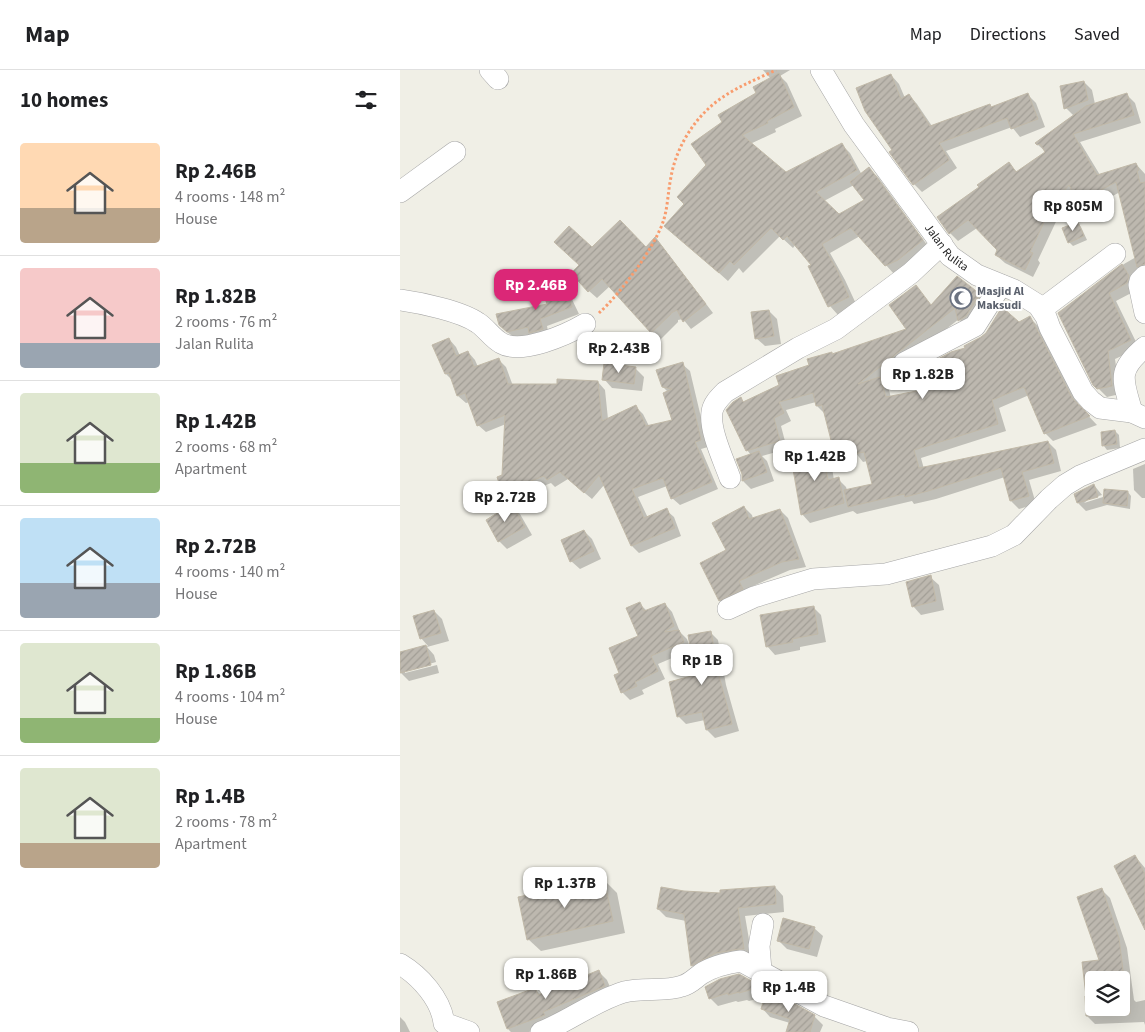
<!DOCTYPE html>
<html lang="en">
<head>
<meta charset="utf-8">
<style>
  body { margin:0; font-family:"Source Sans 3",sans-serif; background:#f2f2f2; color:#202124; height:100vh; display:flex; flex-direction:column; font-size:19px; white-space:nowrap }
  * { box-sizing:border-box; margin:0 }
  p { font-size:16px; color:#757577 }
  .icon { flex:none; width:28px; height:28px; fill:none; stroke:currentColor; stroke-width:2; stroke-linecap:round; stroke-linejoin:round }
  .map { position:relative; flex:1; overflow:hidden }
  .sheet { display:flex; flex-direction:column; background:#fff; width:400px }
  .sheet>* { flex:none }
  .buttons { position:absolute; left:685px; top:901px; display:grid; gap:10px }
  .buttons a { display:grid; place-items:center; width:45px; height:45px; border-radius:5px; background:#fff; box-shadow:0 5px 20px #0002; font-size:25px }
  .price { position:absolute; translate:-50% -42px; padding:0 11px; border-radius:10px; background:#fff; color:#222; font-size:16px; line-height:32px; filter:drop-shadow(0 1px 2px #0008) }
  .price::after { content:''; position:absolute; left:50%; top:30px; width:15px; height:11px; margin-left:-8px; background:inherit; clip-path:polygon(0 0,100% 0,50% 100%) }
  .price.on { background:#db2777; color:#fff }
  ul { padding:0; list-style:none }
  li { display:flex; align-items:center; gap:15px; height:125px; padding:0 20px }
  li+li { border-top:1px solid #e0e0e0 }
  li span { display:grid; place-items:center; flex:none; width:140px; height:100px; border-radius:5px; color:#555 }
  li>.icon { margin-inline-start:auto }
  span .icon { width:60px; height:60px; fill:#fffc; stroke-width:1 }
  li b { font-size:21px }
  h2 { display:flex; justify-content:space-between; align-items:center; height:60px; padding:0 20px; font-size:21px }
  header { display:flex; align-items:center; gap:30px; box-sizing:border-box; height:70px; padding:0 25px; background:#fff; border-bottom:1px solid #e0e0e0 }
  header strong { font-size:24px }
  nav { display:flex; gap:28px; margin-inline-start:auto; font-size:18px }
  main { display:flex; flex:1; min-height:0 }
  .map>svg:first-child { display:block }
</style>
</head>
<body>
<header>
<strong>Map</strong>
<nav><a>Map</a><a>Directions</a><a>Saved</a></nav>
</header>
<main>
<section class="sheet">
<h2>10 homes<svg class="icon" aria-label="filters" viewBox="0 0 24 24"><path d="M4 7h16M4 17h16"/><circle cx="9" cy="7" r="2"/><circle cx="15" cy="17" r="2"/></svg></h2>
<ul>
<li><span style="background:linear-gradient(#ffd9b3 65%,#b9a48a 0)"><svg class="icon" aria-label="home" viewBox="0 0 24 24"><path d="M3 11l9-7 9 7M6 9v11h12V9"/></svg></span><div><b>Rp 2.46B</b><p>4 rooms · 148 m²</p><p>House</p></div></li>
<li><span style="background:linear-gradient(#f6c9c9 75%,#9aa5b1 0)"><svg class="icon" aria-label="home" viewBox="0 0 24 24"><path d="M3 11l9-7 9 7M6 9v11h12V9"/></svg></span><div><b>Rp 1.82B</b><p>2 rooms · 76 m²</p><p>Jalan Rulita</p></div></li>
<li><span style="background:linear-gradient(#dfe7d0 70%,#8fb573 0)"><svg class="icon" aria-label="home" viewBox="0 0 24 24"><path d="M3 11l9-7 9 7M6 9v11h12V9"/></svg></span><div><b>Rp 1.42B</b><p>2 rooms · 68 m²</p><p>Apartment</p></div></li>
<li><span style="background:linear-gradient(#bfe0f5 65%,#9aa5b1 0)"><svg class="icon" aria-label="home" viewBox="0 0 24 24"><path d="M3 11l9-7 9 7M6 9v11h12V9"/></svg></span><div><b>Rp 2.72B</b><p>4 rooms · 140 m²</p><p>House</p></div></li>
<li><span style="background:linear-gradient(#dfe7d0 75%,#8fb573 0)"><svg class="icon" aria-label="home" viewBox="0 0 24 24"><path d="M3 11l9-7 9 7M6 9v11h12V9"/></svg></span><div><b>Rp 1.86B</b><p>4 rooms · 104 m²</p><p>House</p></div></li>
<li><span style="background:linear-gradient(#dfe7d0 75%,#b9a48a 0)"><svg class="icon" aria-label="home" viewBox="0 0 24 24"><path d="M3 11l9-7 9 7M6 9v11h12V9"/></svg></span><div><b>Rp 1.4B</b><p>2 rooms · 78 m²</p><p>Apartment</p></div></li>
</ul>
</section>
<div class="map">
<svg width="745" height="962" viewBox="0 0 745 962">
  <defs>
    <pattern id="building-hatch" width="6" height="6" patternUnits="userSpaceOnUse" patternTransform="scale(1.25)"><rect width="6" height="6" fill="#bdb8af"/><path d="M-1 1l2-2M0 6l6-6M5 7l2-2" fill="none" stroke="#a29e96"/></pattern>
  </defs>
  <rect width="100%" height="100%" fill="#f0efe6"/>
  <g fill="#0003" fill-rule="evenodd">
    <path d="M363 0H390L380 6 387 13 402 46 375 59 376 62 350 74 386 104 442 75 450 83 462 105 469 99 478 107 530 179 494 204 460 166 430 183 445 210 457 236 438 245 430 236 413 195 396 174 393 178 380 166 343 203 339 198 328 211 266 156 286 134 308 95 323 52 358 23 371 9ZM454 115 465 130 438 146 424 131Z"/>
    <polygon points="491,5 499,14 505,28 509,25 517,34 532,56 589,35 592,38 628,25 636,33 645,57 620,67 612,57 546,81 557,98 522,122 514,114 493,80"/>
    <polygon points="684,12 692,20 695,34 727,25 735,33 741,53 680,72 700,105 736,94 745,104 745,205 735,221 716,231 739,278 715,289 720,324 707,327 694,314 659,243 724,194 736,187 720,122 687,140 679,131 676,125 661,141 638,190 640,193 633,207 605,193 596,185 599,180 577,158 558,171 550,163 581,118 609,94 618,103 646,82 638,75 674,46 666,38"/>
    <polygon points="677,153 681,157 687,170 673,176 669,172"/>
    <polygon points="255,169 262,176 313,243 291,259 283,249 278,250 278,252 260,270 210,216 197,228 189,221 180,195 192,178 246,178"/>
    <polygon points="557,208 587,233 567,258 559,249 481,310 488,316 491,328 534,319 566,279 630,248 638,256 680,337 697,355 653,371 645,363 629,325 599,338 606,361 521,388 524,399 648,372 656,380 661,401 629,410 636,434 619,439 611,431 605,407 536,429 514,434 512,431 457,444 453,441 410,453 402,444 422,378 430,386 434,410 438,409 446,417 447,420 473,415 467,391 463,392 455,382 442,385 434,377 425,344 417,336 416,332 386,340 391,351 381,356 387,379 362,386 367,391 374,411 351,419 343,411 343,403 351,385 347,380 341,329 345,333 380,315 410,296 433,285 508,259 516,217 532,236"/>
    <polygon points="161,214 168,221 179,244 147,256 149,266 115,268 107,262 149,234"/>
    <polygon points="369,241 377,249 381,274 365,276 356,268"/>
    <polygon points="49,269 56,277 60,286 68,282 75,290 78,297 99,290 106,297 113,316 158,315 198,312 205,320 208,349 236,337 243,344 249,356 274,351 268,322 263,317 282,294 290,301 308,377 301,379 318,419 280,435 272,428 267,416 238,427 248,448 266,440 274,447 281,466 239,483 232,476 204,415 192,429 168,409 155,417 151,413 111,429 104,422 98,408 103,406 106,354 86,362 78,355 70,332 66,333 58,326 53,311 46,304"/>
    <polygon points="235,298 244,307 242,321 212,318 204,309"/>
    <polygon points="715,361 719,365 720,378 707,380 704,376 702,363"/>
    <polygon points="745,394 745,428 742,428 734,420 733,399"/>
    <polygon points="694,415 702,425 689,429 684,433 703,427 704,432 728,422 731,426 730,439 707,435 686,441 678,433 676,425"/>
    <polygon points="112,436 120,444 132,465 107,479 99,471"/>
    <polygon points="344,437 352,445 353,449 380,440 388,448 406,497 390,500 346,519 350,527 328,538 320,530 327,481"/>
    <polygon points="184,461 192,469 201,489 180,499 171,491"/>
    <polygon points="530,507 539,515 544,540 521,545 513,536"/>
    <polygon points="240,534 247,541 265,534 272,542 280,562 287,569 291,580 258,594 265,609 242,620 244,624 230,630 222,622 221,604 240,567"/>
    <polygon points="413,537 421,545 426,572 400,577 400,580 375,585 367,576"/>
    <polygon points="34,541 42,549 49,571 27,577 34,585 36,592 5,601 5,603 37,595 39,603 9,611 1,603 0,584 28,576 21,568"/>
    <polygon points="310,562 318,570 326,615 339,661 315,668 307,660 305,650 286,654 278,646 297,606"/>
    <polygon points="735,786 745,798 745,854"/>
    <polygon points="204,810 217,823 225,863 141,881 128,869"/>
    <polygon points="375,817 383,826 384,842 345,846 352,887 300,903 291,895 286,851 266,847 258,839 284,822 322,825"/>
    <path d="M701 819 710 828 727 878 734 930 736 932 745 930V955L744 952 695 954 687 946 686 927 701 891ZM694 910H721V938H694Z"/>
    <polygon points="414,858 423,866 417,887 387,879 379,871"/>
    <polygon points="199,902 207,910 213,924 152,954 129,962 111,962 108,959 135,919 141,925"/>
    <polygon points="355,914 363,923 364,927 349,931 347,930 338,932 336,931 318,936 310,928"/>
    <polygon points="362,938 414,946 423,955 420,962 387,962 390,953 370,947"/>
    <polygon points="0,947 5,952 10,962 0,962"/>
  </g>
  <g fill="url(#building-hatch)" stroke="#c1b9a8" fill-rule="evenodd">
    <polygon points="379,3 394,37 367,51 368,53 342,65 386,102 442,73 457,100 416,122 439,144 464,130 450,112 469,97 523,170 498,190 485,196 451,158 422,174 437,200 449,227 428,237 408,196 411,195 387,166 383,170 371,158 334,195 330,191 319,203 264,156 284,134 277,127 306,95 291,74 322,52 318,45 356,23 353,17"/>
    <polygon points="491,4 501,29 509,24 530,56 590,34 591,37 628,23 638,49 611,59 607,48 539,73 549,90 513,115 489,82 492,80 465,41 456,18"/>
    <polygon points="684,11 688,30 664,39 660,16"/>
    <polygon points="727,23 734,45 673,64 697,105 736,93 739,100 737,101 740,113 745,112 745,194 737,197 716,112 678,132 669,115 653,133 630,182 633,183 625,200 595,185 597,180 568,150 549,164 537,147 579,117 577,115 609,92 616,102 645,82 640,74 637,75 635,73 686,36"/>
    <polygon points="220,150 246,177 255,167 306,234 283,252 277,240 271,243 271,244 251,263 202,209 188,222 171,203 179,195 154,172 169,156 192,177"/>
    <polygon points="678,152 684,166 668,173 662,158"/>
    <polygon points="722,194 729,206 727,213 709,223 731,270 708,281 712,316 697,319 693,315 658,243"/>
    <polygon points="557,206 580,224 566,246 558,251 555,238 458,314 480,307 486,327 532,318 525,296 551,282 565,278 564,276 581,267 586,263 602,237 619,252 630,246 672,328 690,346 644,364 624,317 592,330 598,354 514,380 519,398 648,371 654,393 622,402 629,426 610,431 601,398 528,421 505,427 504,424 448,437 444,420 472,414 464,382 454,384 452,373 433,378 422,335 416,336 413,323 379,332 384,343 374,348 380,371 346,381 326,340 333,332 341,327 343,332 379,315 376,306 409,295 407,289 432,282 432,284 506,259 489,235 516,215 531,235"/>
    <polygon points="161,212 167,229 170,229 172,237 140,249 143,259 129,263 128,257 107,262 99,255 96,244 147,234 142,220"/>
    <polygon points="369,240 374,266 355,269 351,242"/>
    <polygon points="49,268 56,286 68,281 74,297 99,288 108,314 157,314 157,309 198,311 202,351 236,335 246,356 272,350 263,323 272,319 262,317 256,300 283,292 301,370 295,372 312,412 271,429 263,408 232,419 244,448 267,438 275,458 231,476 199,405 184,423 160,402 147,410 144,406 102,422 97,407 102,405 105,345 77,356 65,323 57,326 49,303 45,304 32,275"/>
    <polygon points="204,293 236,297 234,314 202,310"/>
    <polygon points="715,360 717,374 702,376 701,362"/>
    <polygon points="422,377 428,410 439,407 444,433 401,445 390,382"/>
    <polygon points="359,381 367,402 342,411 342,404 336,389"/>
    <polygon points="694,414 698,427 677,433 674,424"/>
    <polygon points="704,419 728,421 727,436 703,433"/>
    <polygon points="112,434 125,457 98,472 86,450"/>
    <polygon points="344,436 349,449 380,439 399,489 382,492 339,511 343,519 319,531 300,493 326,480 312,453"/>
    <polygon points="184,460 194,481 170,492 161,470"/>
    <polygon points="531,505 536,531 512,537 506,512"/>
    <polygon points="240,532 244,541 265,533 274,556 265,561 265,562 279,560 284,572 251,586 258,601 235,612 237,616 221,623 214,605 219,603 209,578 238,566 226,538"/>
    <polygon points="414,536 418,564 392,569 393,572 366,577 360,545"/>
    <polygon points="34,540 41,563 20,569 13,546"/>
    <polygon points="311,561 319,606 332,654 306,660 302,642 277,647 269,612 295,605 288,565"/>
    <polygon points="26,575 31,595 0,603 0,582"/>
    <polygon points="735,785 745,804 745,860 714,796"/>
    <polygon points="204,809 213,851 127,870 118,827"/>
    <polygon points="375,816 376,834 338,838 344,879 339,879 316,883 291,896 284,844 257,839 261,817 284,821 320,823 320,820"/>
    <path d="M702 818 719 868 726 924H729L730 944 686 946 685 926H686L682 892 699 890 677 827ZM694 910H721V938H694Z"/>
    <polygon points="383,848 415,857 409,879 377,871"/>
    <polygon points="199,900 205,916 143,942 145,945 107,959 97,932 135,918 138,925"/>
    <polygon points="339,904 355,913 357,918 339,923 339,922 328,925 328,923 309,929 305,917 320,909"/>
    <polygon points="367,919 415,945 410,962 386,962 390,949 361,939"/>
  </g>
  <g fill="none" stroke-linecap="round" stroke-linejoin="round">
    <g stroke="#a6a6a6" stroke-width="22">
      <g id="street">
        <polyline points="90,0 98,9"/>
        <path id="s1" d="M421 0 454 55 550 186 577 205 614 220 638 235 646 247 650 258 683 322 691 331 700 338 732 342 745 348"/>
        <polyline points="0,122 55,82"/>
        <polyline points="745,206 740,211 739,215 745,243"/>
        <path d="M0 230C21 233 61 241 78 253 86 258 92 268 101 273 121 285 166 265 185 254"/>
        <polyline points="642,239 715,184"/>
        <polyline points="504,293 575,256 601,215"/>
        <path d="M732 342C723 310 716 301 745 277"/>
        <path d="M330 408C324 391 309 360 312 342 313 334 319 328 325 322L398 278 436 259 511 203 542 174"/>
        <polyline points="328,539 354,527 413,509 486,504 592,476 614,465 649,429 665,415 680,406 745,379"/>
        <path d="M0 894C20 906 41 929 44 953L69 962"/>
        <polyline points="361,900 359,876 363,854"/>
        <path d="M141 962C170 951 194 931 224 922 243 917 266 922 282 916 290 914 294 909 301 904 313 896 327 893 341 891L424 936 487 958 508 962"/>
      </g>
    </g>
    <path stroke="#f89c6e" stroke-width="3" stroke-dasharray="2.5 2.5" stroke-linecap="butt" d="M199 243C220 224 256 176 264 149 268 135 268 121 271 107 275 83 289 57 307 40 326 21 351 12 376 0"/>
    <use href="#street" stroke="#fff" stroke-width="21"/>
  </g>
  <defs>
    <g id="mosque-ring" transform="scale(1.125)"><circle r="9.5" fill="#fff" stroke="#6b7280" stroke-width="1.5"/><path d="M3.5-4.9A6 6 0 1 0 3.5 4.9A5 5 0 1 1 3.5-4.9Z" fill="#6b7280"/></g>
  </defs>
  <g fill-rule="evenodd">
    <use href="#mosque-ring" x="561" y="228"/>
  </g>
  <g text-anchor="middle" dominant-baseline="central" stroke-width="4" stroke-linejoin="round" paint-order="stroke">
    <g font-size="12" fill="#1f1f1f" stroke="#fff">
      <text stroke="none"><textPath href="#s1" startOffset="218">Jalan Rulita</textPath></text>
    </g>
    <g font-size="12" font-weight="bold" fill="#5b616d" stroke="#fff" text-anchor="start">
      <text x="577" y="221">Masjid Al<tspan x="577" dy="14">Maksudi</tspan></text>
    </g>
  </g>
</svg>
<div class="buttons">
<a><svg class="icon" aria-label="layers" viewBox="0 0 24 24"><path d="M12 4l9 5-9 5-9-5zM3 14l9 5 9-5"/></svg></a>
</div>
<b class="price" style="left:673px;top:162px">Rp 805M</b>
<b class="price on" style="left:136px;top:241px">Rp 2.46B</b>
<b class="price" style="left:219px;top:304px">Rp 2.43B</b>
<b class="price" style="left:523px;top:330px">Rp 1.82B</b>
<b class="price" style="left:415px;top:412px">Rp 1.42B</b>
<b class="price" style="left:105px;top:453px">Rp 2.72B</b>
<b class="price" style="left:302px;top:616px">Rp 1B</b>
<b class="price" style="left:165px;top:839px">Rp 1.37B</b>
<b class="price" style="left:146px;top:930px">Rp 1.86B</b>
<b class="price" style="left:389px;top:943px">Rp 1.4B</b>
</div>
</main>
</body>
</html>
